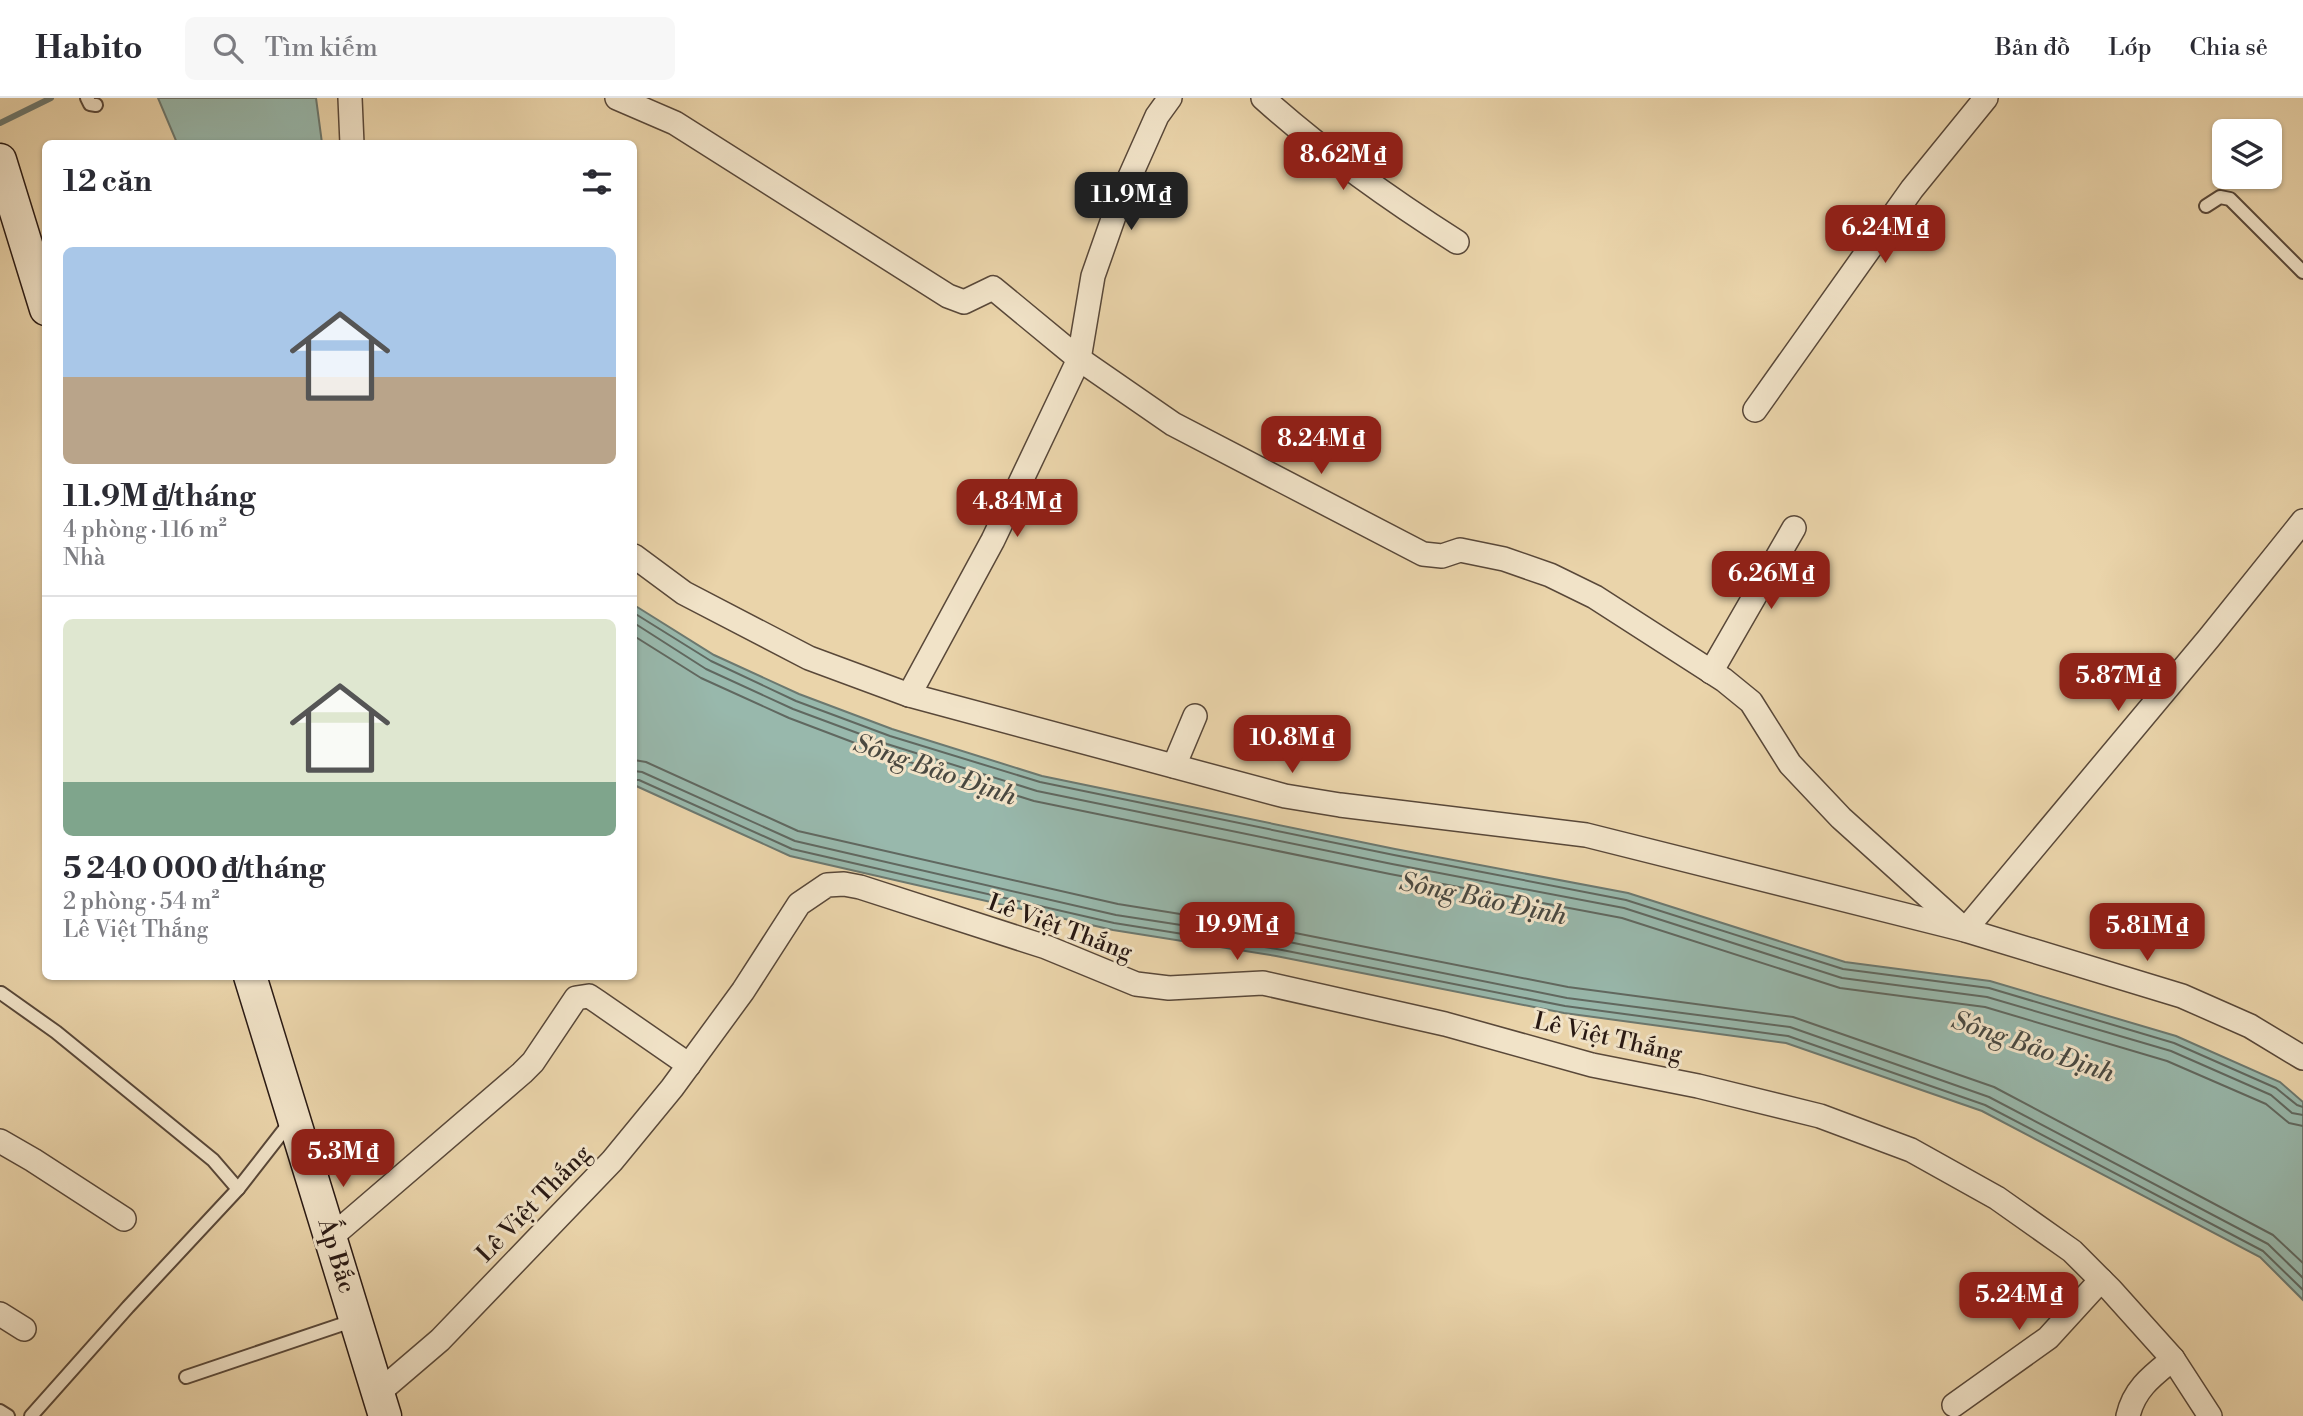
<!DOCTYPE html>
<html lang="vi">
<head>
<meta charset="utf-8">
<style>
  body { margin:0; font-family:"Libre Bodoni",serif; background:#f7f7f7; color:#2b2b33; height:100vh; display:flex; flex-direction:column; font-size:26px; white-space:nowrap }
  * { box-sizing:border-box; margin:0 }
  p { font-size:23px; color:#7c7c81 }
  .icon { flex:none; width:38px; height:38px; fill:none; stroke:currentColor; stroke-width:2; stroke-linecap:round; stroke-linejoin:round }
  .map { position:relative; flex:1; overflow:hidden }
  .panel { position:absolute; left:42px; top:42px; width:595px; height:840px; display:flex; flex-direction:column; background:#fff; border-radius:10px; box-shadow:0 2px 5px #0004 }
  .panel>* { flex:none }
  .controls { position:absolute; left:2212px; top:21px; display:grid; gap:14px }
  .controls a { display:grid; place-items:center; width:70px; height:70px; border-radius:10px; background:#fff; box-shadow:0 2px 5px #0004; font-size:35px }
  .price { position:absolute; translate:-50% -60px; padding:0 16px; border-radius:14px; background:#8f2418; color:#fff; font-size:23px; line-height:46px; filter:drop-shadow(0 2px 4px #0008) }
  .price::after { content:''; position:absolute; left:50%; top:42px; width:21px; height:16px; margin-left:-10px; background:inherit; clip-path:polygon(0 0,100% 0,50% 100%) }
  .price.current { background:#222; color:#fff }
  ul { padding:0; list-style:none }
  li { display:grid; align-content:center; gap:14px; height:371px; padding:0 21px }
  li+li { border-top:2px solid #e1e1e2 }
  li span { display:grid; place-items:center; height:217px; border-radius:10px; color:#555 }
  li>.icon { margin-inline-start:auto }
  span .icon { width:126px; height:126px; fill:#fffc; stroke-width:1 }
  li b { font-size:30px }
  h2 { display:flex; justify-content:space-between; align-items:center; height:84px; padding:0 21px; font-size:30px }
  header { display:flex; align-items:center; gap:42px; box-sizing:border-box; height:98px; padding:0 35px; background:#fff; border-bottom:2px solid #e1e1e2 }
  header strong { font-size:33px }
  nav { display:flex; gap:38px; margin-inline-start:auto; font-size:24px }
  .search { width:490px; height:63px; background:#f7f7f7; display:flex; align-items:center; gap:18px; box-sizing:border-box; padding:0 24px; border-radius:10px; color:#7c7c81; font-size:26px }
  .map>svg:first-child { display:block }
</style>
</head>
<body>
<header>
<strong>Habito</strong>
<div class="search"><svg class="icon" aria-label="search" viewBox="0 0 24 24"><circle cx="10" cy="10" r="6"/><path d="M15 15l6 6"/></svg>Tìm kiếm</div>
<nav><a>Bản đồ</a><a>Lớp</a><a>Chia sẻ</a></nav>
</header>
<div class="map">
<svg width="2303" height="1318" viewBox="0 0 2303 1318">
  <rect width="100%" height="100%" fill="#ead4aa"/>
  <filter id="stains"><feTurbulence type="fractalNoise" baseFrequency=".00286" numOctaves="4"/><feColorMatrix values="0 0 0 0 .2 0 0 0 0 .09 0 0 0 0 .02 0 0 0 .5 -.17"/></filter>
  <radialGradient id="worn" r=".72"><stop offset=".6" stop-color="#630" stop-opacity="0"/><stop offset="1" stop-color="#630" stop-opacity=".3"/></radialGradient>
  <g fill="#98b8ac" stroke="#6c786f" stroke-width="2">
    <polygon points="158,0 316,0 322,45 177,45"/>
    <polygon points="634,507 714,557 799,596 892,631 1042,678 1395,751 1628,795 1845,864 1990,883 2176,938 2280,984 2303,1004 2303,1202 2260,1159 1982,1013 1786,945 1564,915 1276,858 1113,832 790,758 634,687"/>
  </g>
  <g fill="none" stroke-linecap="round" stroke-linejoin="round">
    <g stroke="#606860" stroke-width="2">
      <polyline points="634,515 711,563 796,603 890,638 1040,684 1394,757 1626,802 1843,871 1989,890 2174,945 2276,990 2297,1007 2303,1009"/>
      <polyline points="634,525 706,571 793,611 887,646 1037,693 1392,766 1624,810 1842,880 1987,899 2171,953 2271,997 2292,1015 2303,1017"/>
      <polyline points="634,538 701,580 789,620 884,656 1034,703 1390,776 1622,820 1840,890 1985,909 2167,963 2266,1006 2289,1025 2303,1028"/>
      <polyline points="634,662 646,664 798,733 1118,806 1280,832 1568,889 1793,919 1994,989 2273,1137 2303,1165"/>
      <polyline points="634,673 642,674 795,743 1116,817 1279,842 1567,900 1790,929 1989,999 2268,1146 2303,1180"/>
      <polyline points="634,682 639,682 792,751 1114,825 1277,851 1565,908 1788,938 1985,1007 2263,1153 2303,1192"/>
    </g>
    <polyline stroke="#6c786f" stroke-width="6" points="0,25 51,0"/>
    <g stroke="#594839" stroke-width="16">
      <g id="lane">
        <polyline points="87,0 90,6 96,7"/>
        <polyline points="2206,108 2220,99 2230,101 2303,174"/>
        <polyline points="1,895 56,934 213,1062 238,1091"/>
        <polyline points="186,1279 355,1222"/>
        <polyline points="0,1313 8,1318"/>
        <polyline points="31,1318 128,1209 238,1091 291,1023"/>
      </g>
    </g>
    <g stroke="#594839" stroke-width="26">
      <g id="street">
        <polyline points="350,0 352,46"/>
        <polyline points="617,0 675,25 948,198 964,204 993,190 1079,261 1173,326 1423,456 1442,458 1460,452 1504,461 1550,477 1595,499 1724,582 1751,604 1790,666 1841,720 1962,829"/>
        <path d="M1263 0C1323 54 1388 100 1457 144"/>
        <polyline points="1755,312 1912,91 1986,0"/>
        <polyline points="634,458 684,495 809,560 909,597 1285,698 1340,707 1586,737 1965,832 2182,898 2250,928 2303,960"/>
        <polyline points="1711,574 1794,430"/>
        <polyline points="909,597 993,442 1079,261 1093,178 1120,101 1157,18 1170,0"/>
        <polyline points="1174,668 1195,618"/>
        <polyline points="1965,832 2209,540 2303,423"/>
        <polyline points="0,1043 33,1062 124,1121"/>
        <polyline points="330,1140 522,975 533,964 576,900 589,898 598,904 689,967"/>
        <polyline points="0,1216 24,1231"/>
        <polyline points="378,1295 440,1242 612,1063 672,990 743,893 799,806 827,787 844,786 860,789 1046,849 1136,886 1169,890 1263,885 1445,926 1592,967 1698,988 1820,1018 1911,1052 1997,1100 2072,1153 2111,1192 2173,1261 2210,1318"/>
        <polyline points="1954,1307 2048,1240 2101,1182"/>
        <path d="M2128 1318C2134 1291 2152 1278 2173 1261"/>
      </g>
    </g>
    <g stroke="#291913" stroke-width="35">
      <g id="secondary">
        <polyline points="0,62 46,211"/>
        <polyline points="250,878 385,1318"/>
      </g>
    </g>
    <use href="#lane" stroke="#f1e3c8" stroke-width="12"/>
    <use href="#street" stroke="#f1e3c8" stroke-width="23"/>
    <use href="#secondary" stroke="#f1e3c8" stroke-width="32"/>
  </g>
  <g text-anchor="middle" dominant-baseline="central" stroke-width="6" stroke-linejoin="round" paint-order="stroke">
    <g font-size="24" fill="#291913" stroke="#f1e3c8">
      <text transform="translate(1060 830) rotate(20)">Lê Việt Thắng</text>
      <text transform="translate(1608 940) rotate(13)">Lê Việt Thắng</text>
      <text transform="translate(534 1106) rotate(-46)">Lê Việt Thắng</text>
      <text transform="translate(336 1158) rotate(73)">Ấp Bắc</text>
    </g>
    <g font-size="26" font-style="italic" fill="#4a4941" stroke="#f1e3c8">
      <text transform="translate(935 672) rotate(19)">Sông Bảo Định</text>
      <text transform="translate(1483 801) rotate(12)">Sông Bảo Định</text>
      <text transform="translate(2033 949) rotate(19)">Sông Bảo Định</text>
    </g>
  </g>
  <rect width="100%" height="100%" filter="url(#stains)"/>
  <rect width="100%" height="100%" fill="url(#worn)"/>
</svg>
<div class="controls">
<a><svg class="icon" aria-label="layers" viewBox="0 0 24 24"><path d="M12 4l9 5-9 5-9-5zM3 14l9 5 9-5"/></svg></a>
</div>
<b class="price" style="left:1343px;top:94px">8.62M ₫</b>
<b class="price current" style="left:1131px;top:134px">11.9M ₫</b>
<b class="price" style="left:1885px;top:167px">6.24M ₫</b>
<b class="price" style="left:1321px;top:378px">8.24M ₫</b>
<b class="price" style="left:1017px;top:441px">4.84M ₫</b>
<b class="price" style="left:1771px;top:513px">6.26M ₫</b>
<b class="price" style="left:2118px;top:615px">5.87M ₫</b>
<b class="price" style="left:1292px;top:677px">10.8M ₫</b>
<b class="price" style="left:1237px;top:864px">19.9M ₫</b>
<b class="price" style="left:2147px;top:865px">5.81M ₫</b>
<b class="price" style="left:343px;top:1091px">5.3M ₫</b>
<b class="price" style="left:2019px;top:1234px">5.24M ₫</b>
<section class="panel">
<h2>12 căn<svg class="icon" aria-label="filters" viewBox="0 0 24 24"><path d="M4 7h16M4 17h16"/><circle cx="9" cy="7" r="2"/><circle cx="15" cy="17" r="2"/></svg></h2>
<ul>
<li><span style="background:linear-gradient(#a9c7e8 60%,#b9a48a 0)"><svg class="icon" aria-label="home" viewBox="0 0 24 24"><path d="M3 11l9-7 9 7M6 9v11h12V9"/></svg></span><div><b>11.9M ₫/tháng</b><p>4 phòng · 116 m²</p><p>Nhà</p></div></li>
<li><span style="background:linear-gradient(#dfe7d0 75%,#7fa58c 0)"><svg class="icon" aria-label="home" viewBox="0 0 24 24"><path d="M3 11l9-7 9 7M6 9v11h12V9"/></svg></span><div><b>5 240 000 ₫/tháng</b><p>2 phòng · 54 m²</p><p>Lê Việt Thắng</p></div></li>
</ul>
</section>
</div>
</body>
</html>
